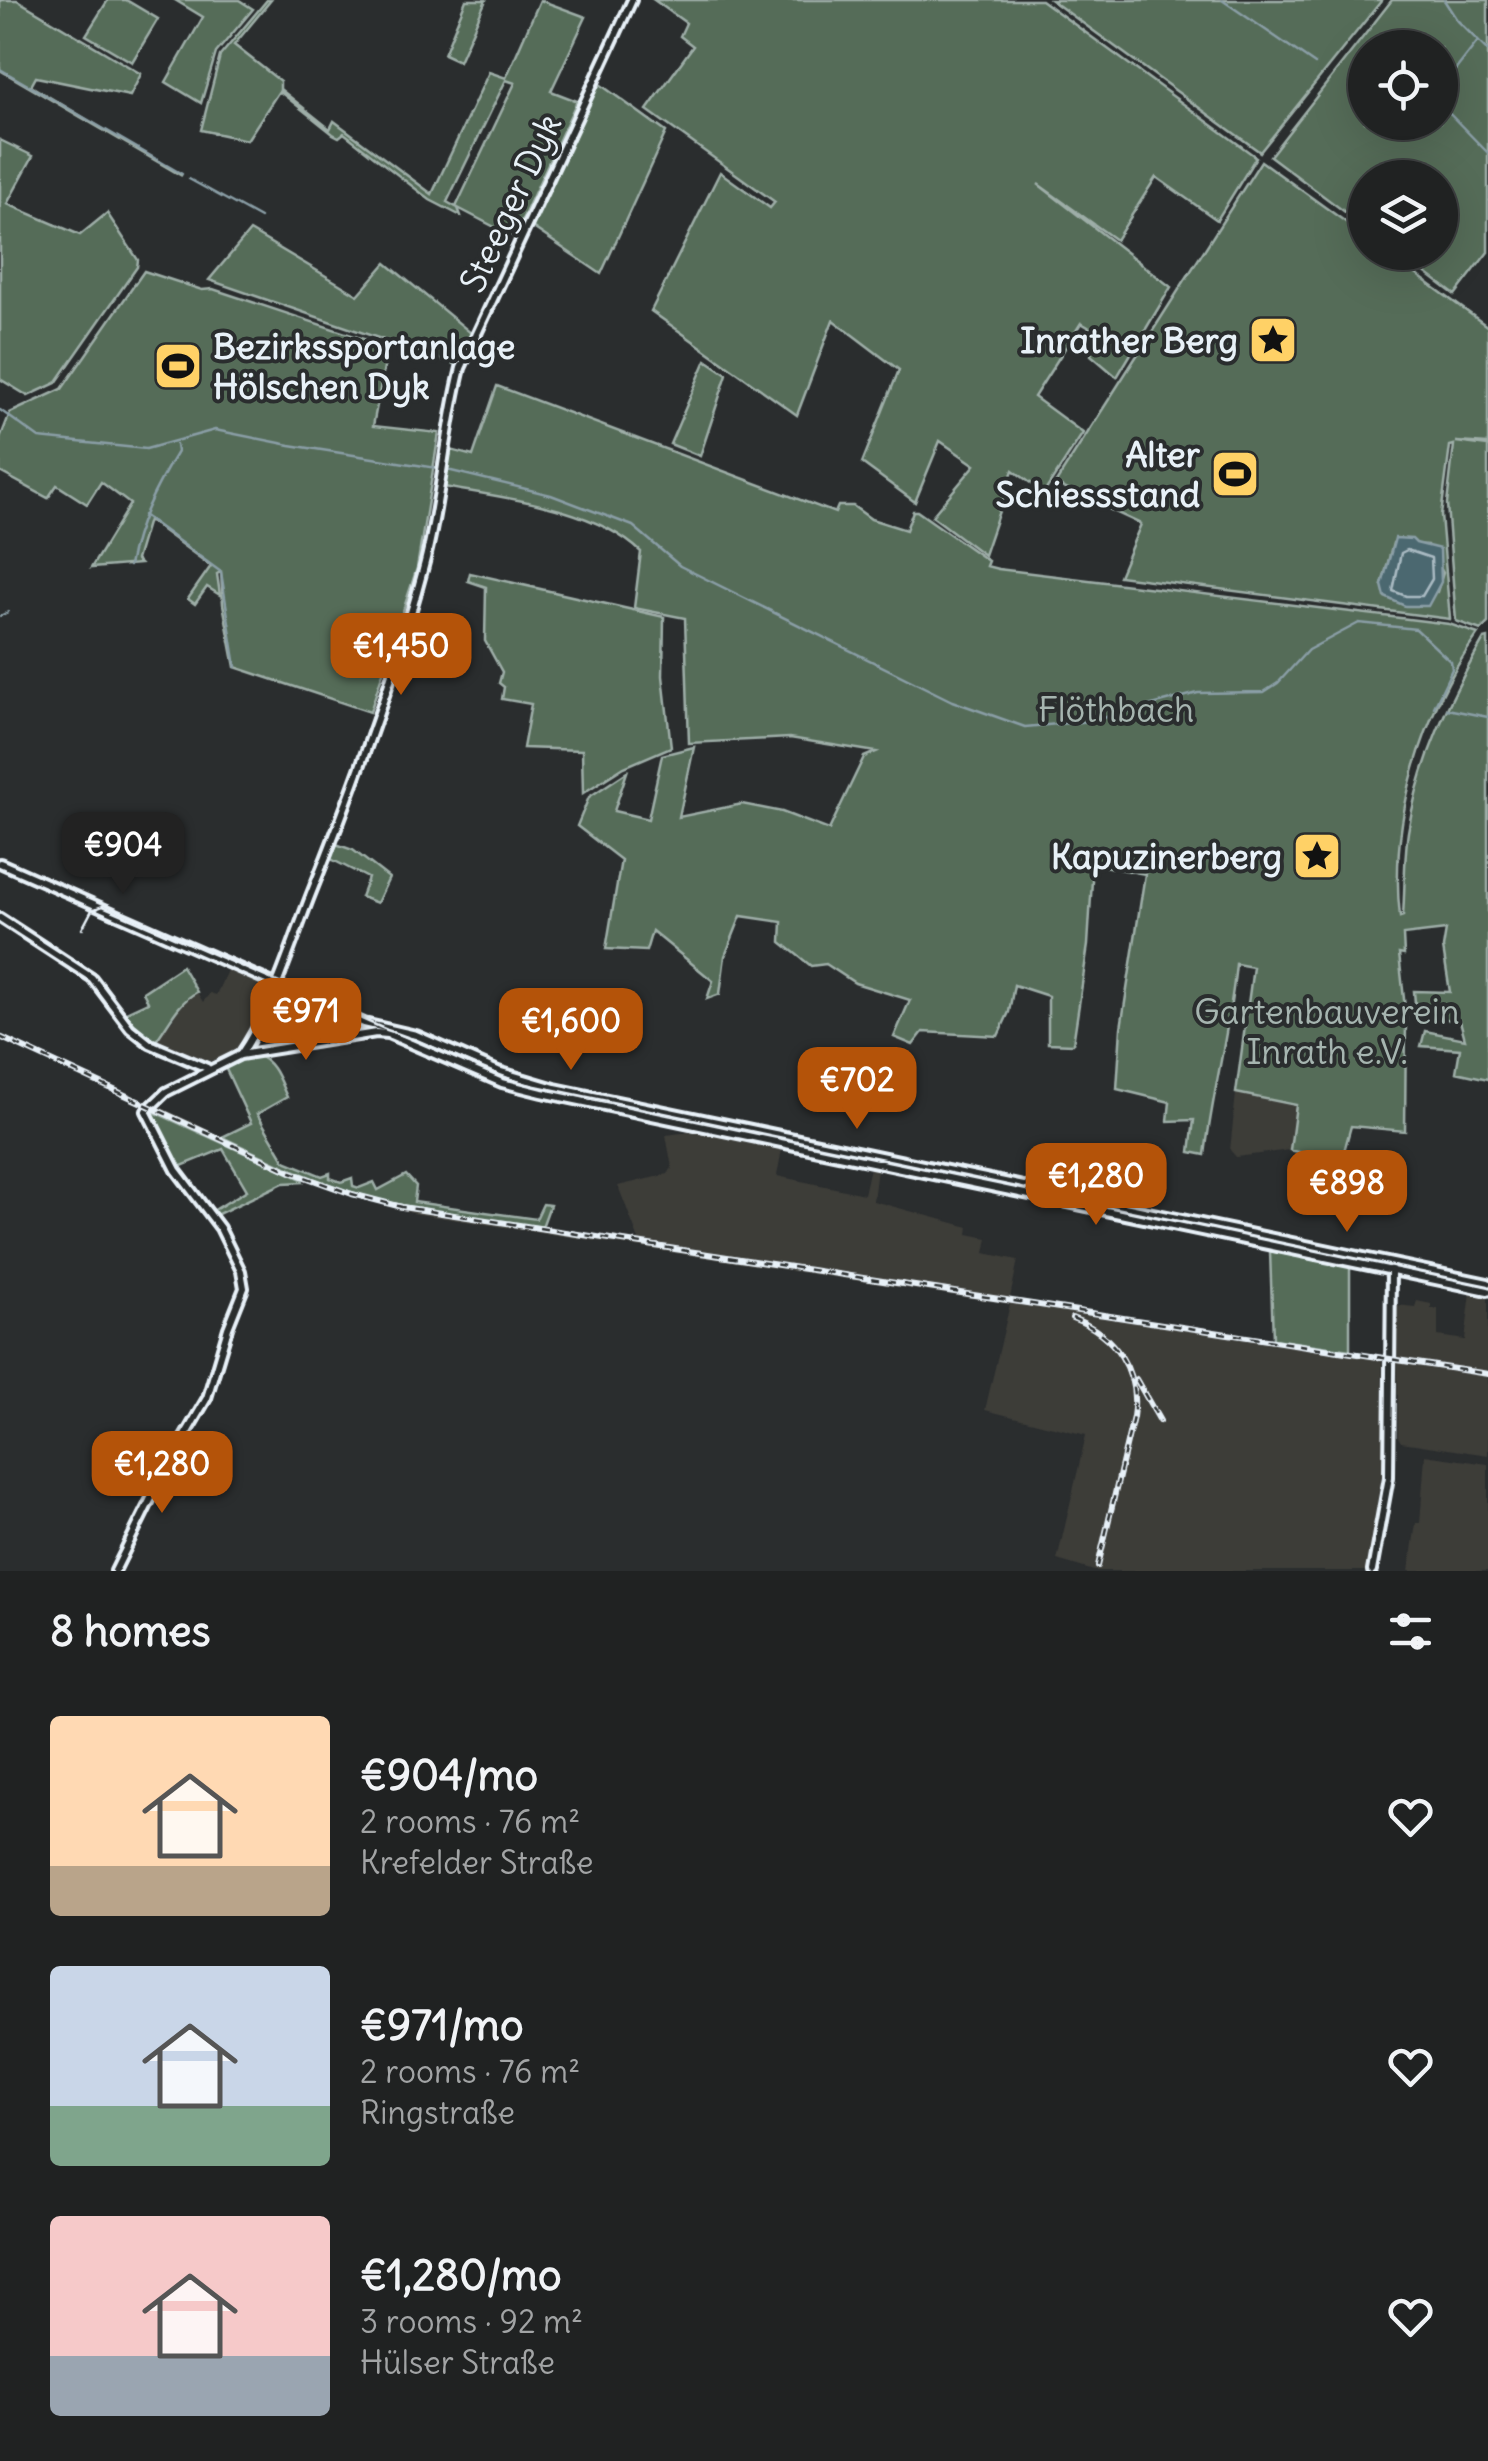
<!DOCTYPE html>
<html lang="en">
<head>
<meta charset="utf-8">
<style>
  body { margin:0; font-family:Delius,sans-serif; background:#282a2a; color:#f1f3f6; height:100vh; display:flex; flex-direction:column; font-size:38px; white-space:nowrap }
  * { box-sizing:border-box; margin:0 }
  p { font-size:32px; color:#a2a4a5 }
  .icon { flex:none; width:55px; height:55px; fill:none; stroke:currentColor; stroke-width:2; stroke-linecap:round; stroke-linejoin:round }
  .map { position:relative; height:1571px; overflow:hidden }
  .side { display:flex; flex-direction:column; background:#202222; flex:1 }
  .side>* { flex:none }
  .tools { position:absolute; left:1348px; top:30px; display:grid; gap:20px }
  .tools a { display:grid; place-items:center; width:110px; height:110px; border-radius:50%; background:#202222; box-shadow:0 10px 40px #0002,0 0 0 2px #3d3f40; font-size:50px }
  .price { position:absolute; translate:-50% -85px; padding:0 22px; border-radius:20px; background:#b45309; color:#fff; font-size:32px; line-height:65px; filter:drop-shadow(0 2px 5px #0008) }
  .price::after { content:''; position:absolute; left:50%; top:60px; width:30px; height:22px; margin-left:-15px; background:inherit; clip-path:polygon(0 0,100% 0,50% 100%) }
  .price.current { background:#222; color:#fff }
  ul { padding:0; list-style:none }
  li { display:flex; align-items:center; gap:30px; height:250px; padding:0 50px }
  li span { display:grid; place-items:center; flex:none; width:280px; height:200px; border-radius:10px; color:#555 }
  li>.icon { margin-inline-start:auto }
  span .icon { width:120px; height:120px; fill:#fffc; stroke-width:1 }
  li b { font-size:42px }
  h2 { display:flex; justify-content:space-between; align-items:center; height:120px; padding:0 50px; font-size:42px }
  .map>svg:first-child { display:block }
</style>
</head>
<body>
<div class="map">
<svg width="1488" height="1571" viewBox="0 0 1488 1571">
  <rect width="100%" height="100%" fill="#2a2d2e"/>
  <filter id="ink" filterUnits="userSpaceOnUse"><feTurbulence type="fractalNoise" baseFrequency=".01" numOctaves="2"/><feDisplacementMap in="SourceGraphic" scale="20" xChannelSelector="R" yChannelSelector="G"/><feConvolveMatrix kernelMatrix="1 2 1 2 8 2 1 2 1" color-interpolation-filters="sRGB"/></filter>
  <g filter="url(#ink)">
    <g fill="#3c3c38">
      <polygon points="228,968 271,987 244,1043 232,1054 204,1063 155,1042 173,1019 181,1001 197,992 203,1002 210,993 216,995"/>
      <polygon points="1236,1093 1297,1105 1290,1150 1236,1157 1230,1150"/>
      <polygon points="156,1105 300,1173 357,1194 415,1208 639,1240 618,1186 668,1174 672,1168 666,1135 697,1131 782,1149 777,1176 864,1194 870,1167 877,1169 873,1201 969,1227 968,1234 988,1238 985,1253 1018,1260 1010,1298 1382,1355 1384,1462 1366,1571 1094,1571 1057,1560 1086,1435 985,1410 1010,1304 411,1213 302,1179 150,1110"/>
      <polygon points="1471,1292 1488,1296 1488,1455 1401,1442 1398,1437 1397,1305 1415,1307 1417,1301 1431,1304 1431,1308 1438,1309 1438,1336 1465,1340"/>
      <polygon points="1425,1455 1488,1464 1488,1571 1409,1571 1416,1523 1420,1523"/>
    </g>
    <g fill="#556c59" stroke="#9eaea8" stroke-width="2.5" fill-rule="evenodd">
      <polygon points="0,0 17,0 141,74 130,96 36,77 31,86 182,176 0,70"/>
      <polygon points="108,0 126,0 158,19 132,62 86,35"/>
      <polygon points="175,0 239,0 253,9 216,53 201,103 166,82 203,17"/>
      <path d="M267 0H271L234 45 280 81V89L330 129 334 121 432 194 489 72 506 78 540 0 586 17 551 91 577 101 514 237 458 208 461 216 430 200 344 133 339 137 333 134 279 91 247 140 201 130 220 56ZM506 80 515 83 456 207 447 202Z"/>
      <polygon points="466,0 486,0 459,61 444,54"/>
      <polygon points="654,0 1041,0 1256,157 1217,220 1156,177 1116,240 1038,184 1171,287 1117,377 1091,355 1097,332 1081,323 1034,397 1083,433 1044,493 1013,470 984,555 932,516 975,465 940,441 915,502 862,463 899,370 833,320 797,415 651,311 720,172 770,208 775,202 647,110 693,46 680,36 686,23"/>
      <polygon points="1051,0 1382,0 1260,152"/>
      <path d="M1392 0H1488V252L1455 295 1399 253 1440 252V178H1365V227L1270 156ZM1365 48H1440V122H1365Z"/>
      <polygon points="597,82 666,132 601,274 532,227"/>
      <polygon points="0,140 33,156 7,204 80,235 107,213 138,260 137,267 56,383 28,396 0,379"/>
      <path d="M1261 161 1365 236V252L1387 253 1488 327V444L1456 442 1488 446V623L1481 630 1456 621 1447 504 1454 445 1450 446 1441 515 1450 619 1119 576 1141 524 1055 484ZM1393 543 1427 545 1443 573 1437 592 1382 585Z"/>
      <polygon points="250,231 358,295 386,263 471,333 457,365 209,280"/>
      <polygon points="144,271 202,290 213,289 388,347 373,426 439,433 417,568 370,712 235,667 223,604 221,572 217,574 220,595 207,587 195,604 188,599 211,566 148,520 136,560 140,564 91,568 130,504 101,482 87,504 57,485 48,498 0,472 0,439 10,413 62,389"/>
      <polygon points="706,360 727,374 700,456 670,444"/>
      <path d="M497 386 835 513 838 506H853L871 519 906 530 913 511H917L988 561 986 566 998 569 1449 624 1478 634C1422 713 1389 820 1400 917L1403 916C1405 888 1404 859 1408 832 1419 762 1449 699 1484 639L1488 638V1079L1456 1072 1460 1049 1421 1046 1425 1031 1465 1039 1460 1021 1416 1015 1414 991 1450 992 1443 948 1446 930 1403 935 1404 955 1399 954 1406 1017 1405 1131 1351 1126 1341 1162 1290 1150 1296 1105 1236 1093 1253 967 1236 964C1230 1028 1213 1090 1205 1155L1190 1152 1194 1120 1168 1121 1170 1102 1117 1089 1121 1028 1145 874 1093 864 1088 945 1073 1044 1048 1043V996L1014 985 1009 1012 998 1036 923 1032 913 1045 894 1037 910 1000 855 983 826 964 811 966 781 942 782 922 741 916 725 956 720 994 707 999 713 981 652 931 646 951 606 949 621 860 577 826 589 797 627 772 614 811 648 819 662 755 694 747 679 817 742 804 782 812 829 830 864 757 876 752 790 738 689 743 685 618 634 608 641 552C594 507 506 498 444 487L451 450 473 456Z"/>
      <polygon points="470,573 664,617 663,676 671,747 624,767 583,793 582,750 523,748 531,704 502,699 504,687 499,683 502,672 485,641 486,587 468,581"/>
      <polygon points="336,844 353,850 389,878 377,903 361,897 368,878 331,859"/>
      <path d="M182 966 197 992C177 1003 169 1024 155 1042L136 1029 124 1013 148 1002 143 992Z"/>
      <path d="M256 1055C274 1061 279 1080 287 1097L257 1114 285 1161 322 1176 330 1173V1178L341 1182 352 1178 353 1186 359 1188 374 1182 378 1190 406 1175 416 1186 414 1202 536 1219 543 1204 550 1205 542 1227C480 1218 418 1212 358 1194 311 1180 266 1158 222 1137L251 1123 224 1065Z"/>
      <polygon points="150,1110 302,1179 303,1182 283,1183 214,1216 211,1212 247,1190 223,1149 177,1168"/>
      <polygon points="1270,1251 1350,1267 1350,1350 1273,1339"/>
    </g>
    <polygon fill="#4b6770" stroke="#8a9ea6" stroke-width="2.5" points="1395,538 1412,539 1416,543 1440,549 1441,582 1428,606 1405,606 1385,597 1382,585"/>
    <g fill="none" stroke-linecap="round" stroke-linejoin="round">
      <polygon stroke="#a9bac2" stroke-width="2.5" points="1407,550 1431,558 1432,579 1422,596 1406,596 1393,591 1401,553"/>
      <g stroke="#8a9ea6" stroke-width="2.5">
        <polyline points="1222,0 1315,64"/>
        <polyline points="1478,41 1488,51"/>
        <polyline points="0,69 182,174"/>
        <polyline points="1440,90 1478,41 1457,20 1444,0"/>
        <polyline points="1440,104 1488,153"/>
        <polyline points="189,179 260,218"/>
        <polyline points="0,410 39,438 146,449 215,430 290,445 443,469 551,495 633,526 680,566 952,701 1025,727 1091,721 1198,693 1264,692 1278,683 1308,650 1359,623 1416,629 1451,662 1452,669 1434,707"/>
        <polyline points="143,515 221,572 236,667"/>
        <path d="M129 566C137 523 154 490 177 452L176 445"/>
        <polyline points="0,616 8,612"/>
        <polyline points="1447,709 1488,717"/>
      </g>
      <g stroke="#e8f1f8" stroke-width="14">
        <g id="secondary">
          <polyline points="0,863 364,1023 416,1035 498,1071 555,1088 1488,1283"/>
          <polyline points="0,918 92,978 130,1028 150,1044 207,1068"/>
          <path d="M241 1054C272 1009 291 945 311 894 353 790 394 679 423 570 441 504 444 435 461 368L632 0"/>
          <polyline points="115,1571 166,1468 207,1398 228,1328 244,1288 241,1271 220,1228 176,1170 146,1111 166,1092 240,1055 376,1033 388,1034 502,1083 542,1093 1488,1291"/>
          <polyline points="1372,1571 1389,1477 1391,1269"/>
        </g>
      </g>
      <use href="#secondary" stroke="#2a2d2e" stroke-width="6"/>
      <path stroke="#e8f1f8" stroke-width="2.5" d="M82 929 92 910 103 906 387 1030C435 1045 478 1070 526 1084L1488 1286"/>
      <g stroke="#e8f1f8" stroke-width="6">
        <g id="rail">
          <polyline points="0,1037 291,1172 352,1194 402,1207 1488,1374"/>
          <path d="M1072 1318C1115 1334 1140 1371 1133 1417L1098 1566"/>
          <polyline points="1136,1379 1160,1421"/>
        </g>
      </g>
      <use href="#rail" stroke="#2a2d2e" stroke-width="2.5" stroke-dasharray="8" stroke-linecap="butt"/>
    </g>
  </g>
  <defs>
    <g id="sight-square" transform="scale(2.5)"><rect x="-9" y="-9" width="18" height="18" rx="4" fill="#ffd166" stroke="#2a2d2e"/><path d="M0-6L1.8-2.2L6-1.7L2.9 1.2L3.7 5.4L0 3.3L-3.7 5.4L-2.9 1.2L-6-1.7L-1.8-2.2Z" fill="#111"/></g>
    <g id="stadium-square" transform="scale(2.5)"><rect x="-9" y="-9" width="18" height="18" rx="4" fill="#ffd166" stroke="#2a2d2e"/><path d="M0-5a6.5 5 0 1 0 0 10a6.5 5 0 1 0 0-10ZM-3.5-1.8h7v3.6h-7Z" fill="#111"/></g>
  </defs>
  <g fill-rule="evenodd">
    <use href="#sight-square" x="1273" y="340"/>
    <use href="#stadium-square" x="178" y="366"/>
    <use href="#stadium-square" x="1235" y="474"/>
    <use href="#sight-square" x="1317" y="856"/>
  </g>
  <g text-anchor="middle" dominant-baseline="central" stroke-width="8" stroke-linejoin="round" paint-order="stroke">
    <g font-size="35" fill="#e8f1f8" stroke="#2a2d2e">
      <text transform="translate(510 203) rotate(-65)">Steeger Dyk</text>
    </g>
    <g font-size="35" font-weight="bold" fill="#e8f1f8" stroke="#2a2d2e" text-anchor="end">
      <text x="1238" y="340">Inrather Berg</text>
      <text x="213" y="346" text-anchor="start">Bezirkssportanlage<tspan x="213" dy="40">Hölschen Dyk</tspan></text>
      <text x="1200" y="454">Alter<tspan x="1200" dy="40">Schiessstand</tspan></text>
      <text x="1282" y="856">Kapuzinerberg</text>
    </g>
    <g font-size="35" fill="#a6b5b0" stroke="#2a2d2e">
      <text x="1116" y="709">Flöthbach</text>
      <text x="1327" y="1011">Gartenbauverein<tspan x="1327" dy="40">Inrath e.V.</tspan></text>
    </g>
  </g>
</svg>
<div class="tools">
<a><svg class="icon" aria-label="locate" viewBox="0 0 24 24"><circle cx="12" cy="12" r="6"/><path d="M12 2v4M12 18v4M2 12h4M18 12h4"/></svg></a>
<a><svg class="icon" aria-label="layers" viewBox="0 0 24 24"><path d="M12 4l9 5-9 5-9-5zM3 14l9 5 9-5"/></svg></a>
</div>
<b class="price" style="left:401px;top:698px">€1,450</b>
<b class="price current" style="left:123px;top:897px">€904</b>
<b class="price" style="left:306px;top:1063px">€971</b>
<b class="price" style="left:571px;top:1073px">€1,600</b>
<b class="price" style="left:857px;top:1132px">€702</b>
<b class="price" style="left:1096px;top:1228px">€1,280</b>
<b class="price" style="left:1347px;top:1235px">€898</b>
<b class="price" style="left:162px;top:1516px">€1,280</b>
</div>
<section class="side">
<h2>8 homes<svg class="icon" aria-label="filters" viewBox="0 0 24 24"><path d="M4 7h16M4 17h16"/><circle cx="9" cy="7" r="2"/><circle cx="15" cy="17" r="2"/></svg></h2>
<ul>
<li><span style="background:linear-gradient(#ffd9b3 75%,#b9a48a 0)"><svg class="icon" aria-label="home" viewBox="0 0 24 24"><path d="M3 11l9-7 9 7M6 9v11h12V9"/></svg></span><div><b>€904/mo</b><p>2 rooms · 76 m²</p><p>Krefelder Straße</p></div><svg class="icon" aria-label="heart" viewBox="0 0 24 24"><path d="M12 20l-8-8c-3-5 5-10 8-4 3-6 11-1 8 4z"/></svg></li>
<li><span style="background:linear-gradient(#c9d6e8 70%,#7fa58c 0)"><svg class="icon" aria-label="home" viewBox="0 0 24 24"><path d="M3 11l9-7 9 7M6 9v11h12V9"/></svg></span><div><b>€971/mo</b><p>2 rooms · 76 m²</p><p>Ringstraße</p></div><svg class="icon" aria-label="heart" viewBox="0 0 24 24"><path d="M12 20l-8-8c-3-5 5-10 8-4 3-6 11-1 8 4z"/></svg></li>
<li><span style="background:linear-gradient(#f6c9c9 70%,#9aa5b1 0)"><svg class="icon" aria-label="home" viewBox="0 0 24 24"><path d="M3 11l9-7 9 7M6 9v11h12V9"/></svg></span><div><b>€1,280/mo</b><p>3 rooms · 92 m²</p><p>Hülser Straße</p></div><svg class="icon" aria-label="heart" viewBox="0 0 24 24"><path d="M12 20l-8-8c-3-5 5-10 8-4 3-6 11-1 8 4z"/></svg></li>
</ul>
</section>
</body>
</html>
